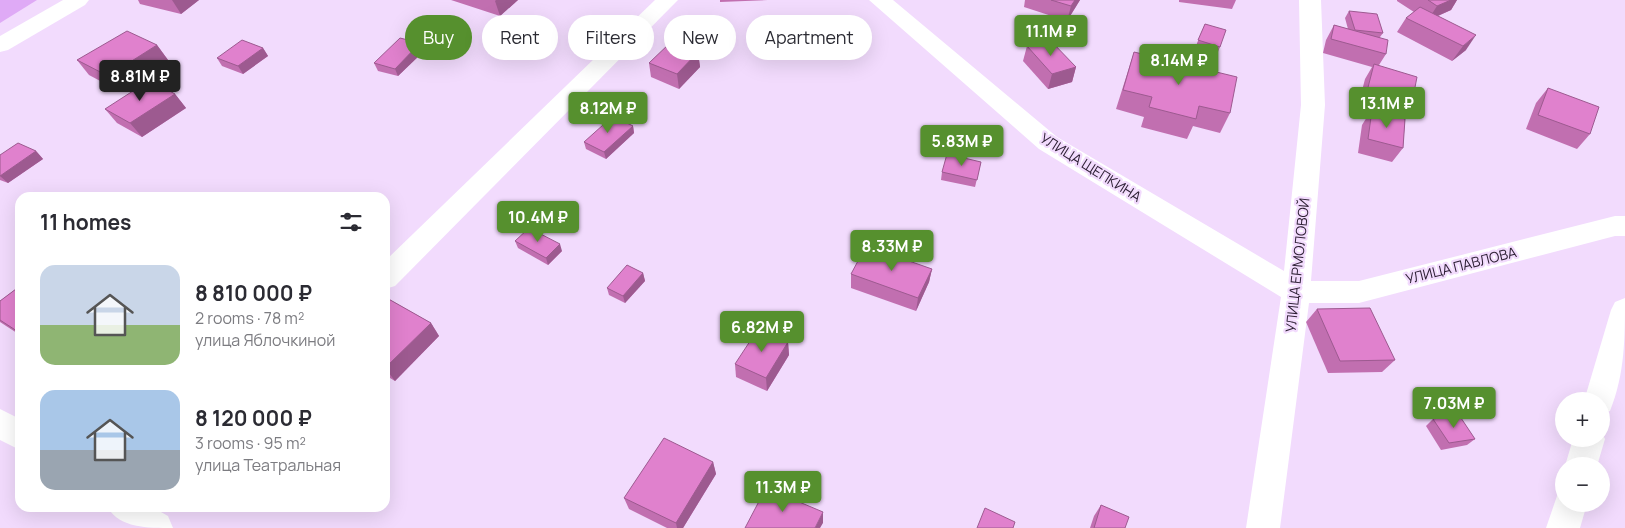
<!DOCTYPE html>
<html lang="en">
<head>
<meta charset="utf-8">
<style>
  body { margin:0; font-family:Manrope,sans-serif; background:#f7f7f7; color:#2b2b33; height:100vh; display:flex; flex-direction:column; font-size:19px; white-space:nowrap }
  * { box-sizing:border-box; margin:0 }
  p { font-size:16px; color:#7c7c81 }
  .icon { flex:none; width:28px; height:28px; fill:none; stroke:currentColor; stroke-width:2; stroke-linecap:round; stroke-linejoin:round }
  .map { position:relative; flex:1; overflow:hidden }
  .sheet { position:absolute; left:15px; top:192px; width:375px; height:320px; display:flex; flex-direction:column; background:#fff; border-radius:15px; box-shadow:0 5px 20px #0002 }
  .sheet>* { flex:none }
  .banner { position:absolute; left:405px; top:15px; width:475px; height:45px; display:flex; gap:10px }
  .buttons { position:absolute; left:1555px; top:392px; display:grid; gap:10px }
  .buttons a { display:grid; place-items:center; width:55px; height:55px; border-radius:50%; background:#fff; box-shadow:0 5px 20px #0002; font-size:25px }
  .price { position:absolute; translate:-50% -42px; padding:0 11px; border-radius:5px; background:#56902e; color:#fff; font-size:16px; line-height:32px; filter:drop-shadow(0 1px 2px #0008) }
  .price::after { content:''; position:absolute; left:50%; top:30px; width:15px; height:11px; margin-left:-8px; background:inherit; clip-path:polygon(0 0,100% 0,50% 100%) }
  .price.current { background:#222; color:#fff }
  ul { padding:0; list-style:none }
  li { display:flex; align-items:center; gap:15px; height:125px; padding:0 25px }
  li span { display:grid; place-items:center; flex:none; width:140px; height:100px; border-radius:15px; color:#555 }
  li>.icon { margin-inline-start:auto }
  span .icon { width:60px; height:60px; fill:#fffc; stroke-width:1 }
  li b { font-size:21px }
  h2 { display:flex; justify-content:space-between; align-items:center; height:60px; padding:0 25px; font-size:21px }
  .tag { padding:0 18px; border-radius:22px; background:#fff; box-shadow:0 5px 20px #0002; font-size:18px; line-height:45px }
  .tag.current { background:#56902e; color:#fff }
  .map>svg:first-child { display:block }
</style>
</head>
<body>
<div class="map">
<svg width="1625" height="528" viewBox="0 0 1625 528">
  <rect width="100%" height="100%" fill="#f2dbfd"/>
  <polygon fill="#dfaaf6" points="0,0 37,0 0,23"/>
  <g fill="none" stroke-linecap="round" stroke-linejoin="round">
    <g fill="#fff" fill-rule="evenodd">
      <polygon points="63,0 89,0 85,5 8,50 0,52 0,36"/>
      <polygon points="655,0 678,0 395,286 385,289 385,261"/>
      <polygon points="869,0 893,0 1057,137 1284,271 1301,105 1299,0 1321,0 1325,105 1311,281 1359,281 1615,216 1625,216 1625,236 1615,236 1359,303 1309,303 1280,528 1246,528 1281,297 1039,149"/>
      <path d="M1625 298C1625 338 1625 374 1610 411L1601 414V401H1584L1611 310 1615 302Z"/>
      <polygon points="0,409 20,419 20,450 0,440"/>
      <polygon points="1601,431 1605,439 1597,466 1565,466 1573,439 1601,439"/>
      <polygon points="1564,491 1564,504 1587,504 1580,528 1546,528 1558,493"/>
      <path d="M108 508H154L168 516 173 528C147 528 120 528 108 508Z"/>
    </g>
  </g>
  <g fill="#c16fb0">
    <polygon points="138,0 199,0 181,14 140,4"/>
    <polygon points="451,0 518,0 500,16"/>
    <polygon points="720,0 768,0 720,2"/>
    <polygon points="1025,0 1080,0 1067,21 1024,7"/>
    <polygon points="1179,0 1236,0 1232,9 1179,2"/>
    <polygon points="1397,0 1457,0 1451,10 1438,16 1466,50 1452,61 1397,32 1406,18 1414,12 1397,1"/>
    <polygon points="1349,11 1383,33 1380,37 1386,54 1379,65 1410,113 1405,119 1403,148 1392,162 1358,153 1362,125 1367,117 1356,114 1365,79 1372,67 1323,53 1326,40 1334,25 1348,29 1345,18"/>
    <polygon points="1205,24 1220,47 1217,54 1195,48"/>
    <polygon points="420,43 424,51 398,76 378,71 374,63"/>
    <polygon points="157,45 168,60 119,91 89,75 77,60"/>
    <polygon points="1027,46 1076,67 1072,82 1048,89 1023,61"/>
    <polygon points="263,48 268,56 243,74 222,66 217,58"/>
    <polygon points="698,52 700,67 679,89 651,77 649,63"/>
    <polygon points="1134,52 1230,113 1220,133 1193,126 1187,139 1141,127 1144,117 1116,109"/>
    <polygon points="1548,88 1590,134 1577,149 1526,129 1536,103"/>
    <polygon points="175,94 186,108 142,137 117,123 105,109"/>
    <polygon points="633,126 634,133 606,159 586,149 584,142"/>
    <polygon points="36,151 43,159 8,183 0,180 0,155"/>
    <polygon points="981,162 975,187 941,180 942,172"/>
    <polygon points="515,241 562,251 548,265 518,248"/>
    <polygon points="932,269 929,282 916,311 851,288 851,274"/>
    <polygon points="643,273 645,281 625,303 609,295 607,288"/>
    <polygon points="20,286 20,335 0,322 0,301"/>
    <polygon points="385,297 431,323 439,336 395,381 385,375"/>
    <polygon points="1317,309 1395,360 1382,372 1328,373 1306,322"/>
    <polygon points="788,342 789,355 767,391 736,377 735,364"/>
    <polygon points="1433,419 1475,439 1467,445 1441,450 1426,426"/>
    <polygon points="713,462 716,474 683,528 667,528 629,509 624,498"/>
    <polygon points="1101,505 1125,528 1090,528 1094,516"/>
  </g>
  <g fill="#9d5a90">
    <polygon points="172,0 199,0 181,14"/>
    <polygon points="496,0 518,0 500,16 495,1"/>
    <polygon points="1075,0 1080,0 1067,21 1071,6"/>
    <polygon points="1451,0 1457,0 1451,10 1428,20 1437,6"/>
    <polygon points="1476,35 1466,50 1452,61 1463,46"/>
    <polygon points="420,43 424,51 398,76 395,69"/>
    <polygon points="157,45 168,60 119,91 108,76"/>
    <polygon points="263,48 268,56 243,74 238,66"/>
    <polygon points="698,52 700,67 679,89 677,74"/>
    <polygon points="1076,67 1072,82 1048,89 1052,74"/>
    <polygon points="175,94 186,108 142,137 130,123"/>
    <polygon points="633,126 634,133 606,159 604,152"/>
    <polygon points="36,151 43,159 8,183 0,176"/>
    <polygon points="560,244 562,251 548,265 546,258"/>
    <polygon points="932,269 929,282 916,311 918,298"/>
    <polygon points="643,273 645,281 625,303 623,296"/>
    <polygon points="431,323 439,336 395,381 385,368"/>
    <polygon points="788,342 789,355 767,391 766,378"/>
    <polygon points="713,462 716,474 683,528 677,528 676,523"/>
    <polygon points="823,512 823,523 820,528 815,528"/>
  </g>
  <g fill="#e081cd" stroke="#9d5a90">
    <polygon points="1051,0 1075,0 1071,6"/>
    <polygon points="1428,0 1451,0 1437,6"/>
    <polygon points="1420,7 1476,35 1463,46 1406,18"/>
    <polygon points="1349,11 1377,14 1383,33 1355,30"/>
    <polygon points="1205,24 1226,30 1220,47 1198,40"/>
    <polygon points="1334,25 1388,40 1386,54 1331,39"/>
    <polygon points="127,31 157,45 108,76 77,60"/>
    <polygon points="400,38 420,43 395,69 374,63"/>
    <polygon points="242,40 263,48 238,66 217,58"/>
    <polygon points="1050,40 1076,67 1052,74 1027,46"/>
    <polygon points="671,42 698,52 677,74 649,63"/>
    <polygon points="1134,52 1237,77 1230,113 1199,106 1196,119 1149,107 1152,97 1123,90"/>
    <polygon points="1374,64 1417,77 1410,113 1365,99"/>
    <polygon points="150,80 175,94 130,123 105,109"/>
    <polygon points="1548,88 1599,107 1590,134 1538,115"/>
    <polygon points="1372,110 1405,119 1403,148 1368,139"/>
    <polygon points="613,116 633,126 604,152 584,142"/>
    <polygon points="18,143 36,151 0,176 0,155"/>
    <polygon points="947,154 981,162 977,180 942,172"/>
    <polygon points="529,228 560,244 546,258 515,241"/>
    <polygon points="866,246 932,269 918,298 851,274"/>
    <polygon points="627,265 643,273 623,296 607,288"/>
    <polygon points="20,286 20,333 0,320 0,301"/>
    <polygon points="385,297 431,323 385,368"/>
    <polygon points="1370,308 1395,360 1340,361 1317,309"/>
    <polygon points="758,329 788,342 766,378 735,364"/>
    <polygon points="1459,415 1475,439 1449,443 1433,419"/>
    <polygon points="664,438 713,462 676,523 624,498"/>
    <polygon points="766,488 823,512 815,528 745,528"/>
    <polygon points="1101,505 1129,517 1125,528 1094,528"/>
    <polygon points="985,508 1015,522 1013,528 977,528"/>
  </g>
  <g text-anchor="middle" dominant-baseline="central" stroke-width="4.5" stroke-linejoin="round" paint-order="stroke">
    <g font-size="14" fill="#2e2035" stroke="#f2dbfd">
      <text transform="translate(1091 167) rotate(32)">УЛИЦА ЩЕПКИНА</text>
      <text transform="translate(1297 265) rotate(-84)">УЛИЦА ЕРМОЛОВОЙ</text>
      <text transform="translate(1461 265) rotate(-14)">УЛИЦА ПАВЛОВА</text>
    </g>
  </g>
</svg>
<div class="buttons">
<a>+</a>
<a>−</a>
</div>
<b class="price" style="left:1051px;top:57px">11.1M ₽</b>
<b class="price" style="left:1179px;top:86px">8.14M ₽</b>
<b class="price current" style="left:140px;top:102px">8.81M ₽</b>
<b class="price" style="left:1387px;top:129px">13.1M ₽</b>
<b class="price" style="left:608px;top:134px">8.12M ₽</b>
<b class="price" style="left:962px;top:167px">5.83M ₽</b>
<b class="price" style="left:538px;top:243px">10.4M ₽</b>
<b class="price" style="left:892px;top:272px">8.33M ₽</b>
<b class="price" style="left:762px;top:353px">6.82M ₽</b>
<b class="price" style="left:1454px;top:429px">7.03M ₽</b>
<b class="price" style="left:783px;top:513px">11.3M ₽</b>
<div class="banner">
<a class="tag current">Buy</a>
<a class="tag">Rent</a>
<a class="tag">Filters</a>
<a class="tag">New</a>
<a class="tag">Apartment</a>
</div>
<section class="sheet">
<h2>11 homes<svg class="icon" aria-label="filters" viewBox="0 0 24 24"><path d="M4 7h16M4 17h16"/><circle cx="9" cy="7" r="2"/><circle cx="15" cy="17" r="2"/></svg></h2>
<ul>
<li><span style="background:linear-gradient(#c9d6e8 60%,#8fb573 0)"><svg class="icon" aria-label="home" viewBox="0 0 24 24"><path d="M3 11l9-7 9 7M6 9v11h12V9"/></svg></span><div><b>8 810 000 ₽</b><p>2 rooms · 78 m²</p><p>улица Яблочкиной</p></div></li>
<li><span style="background:linear-gradient(#a9c7e8 60%,#9aa5b1 0)"><svg class="icon" aria-label="home" viewBox="0 0 24 24"><path d="M3 11l9-7 9 7M6 9v11h12V9"/></svg></span><div><b>8 120 000 ₽</b><p>3 rooms · 95 m²</p><p>улица Театральная</p></div></li>
</ul>
</section>
</div>
</body>
</html>
